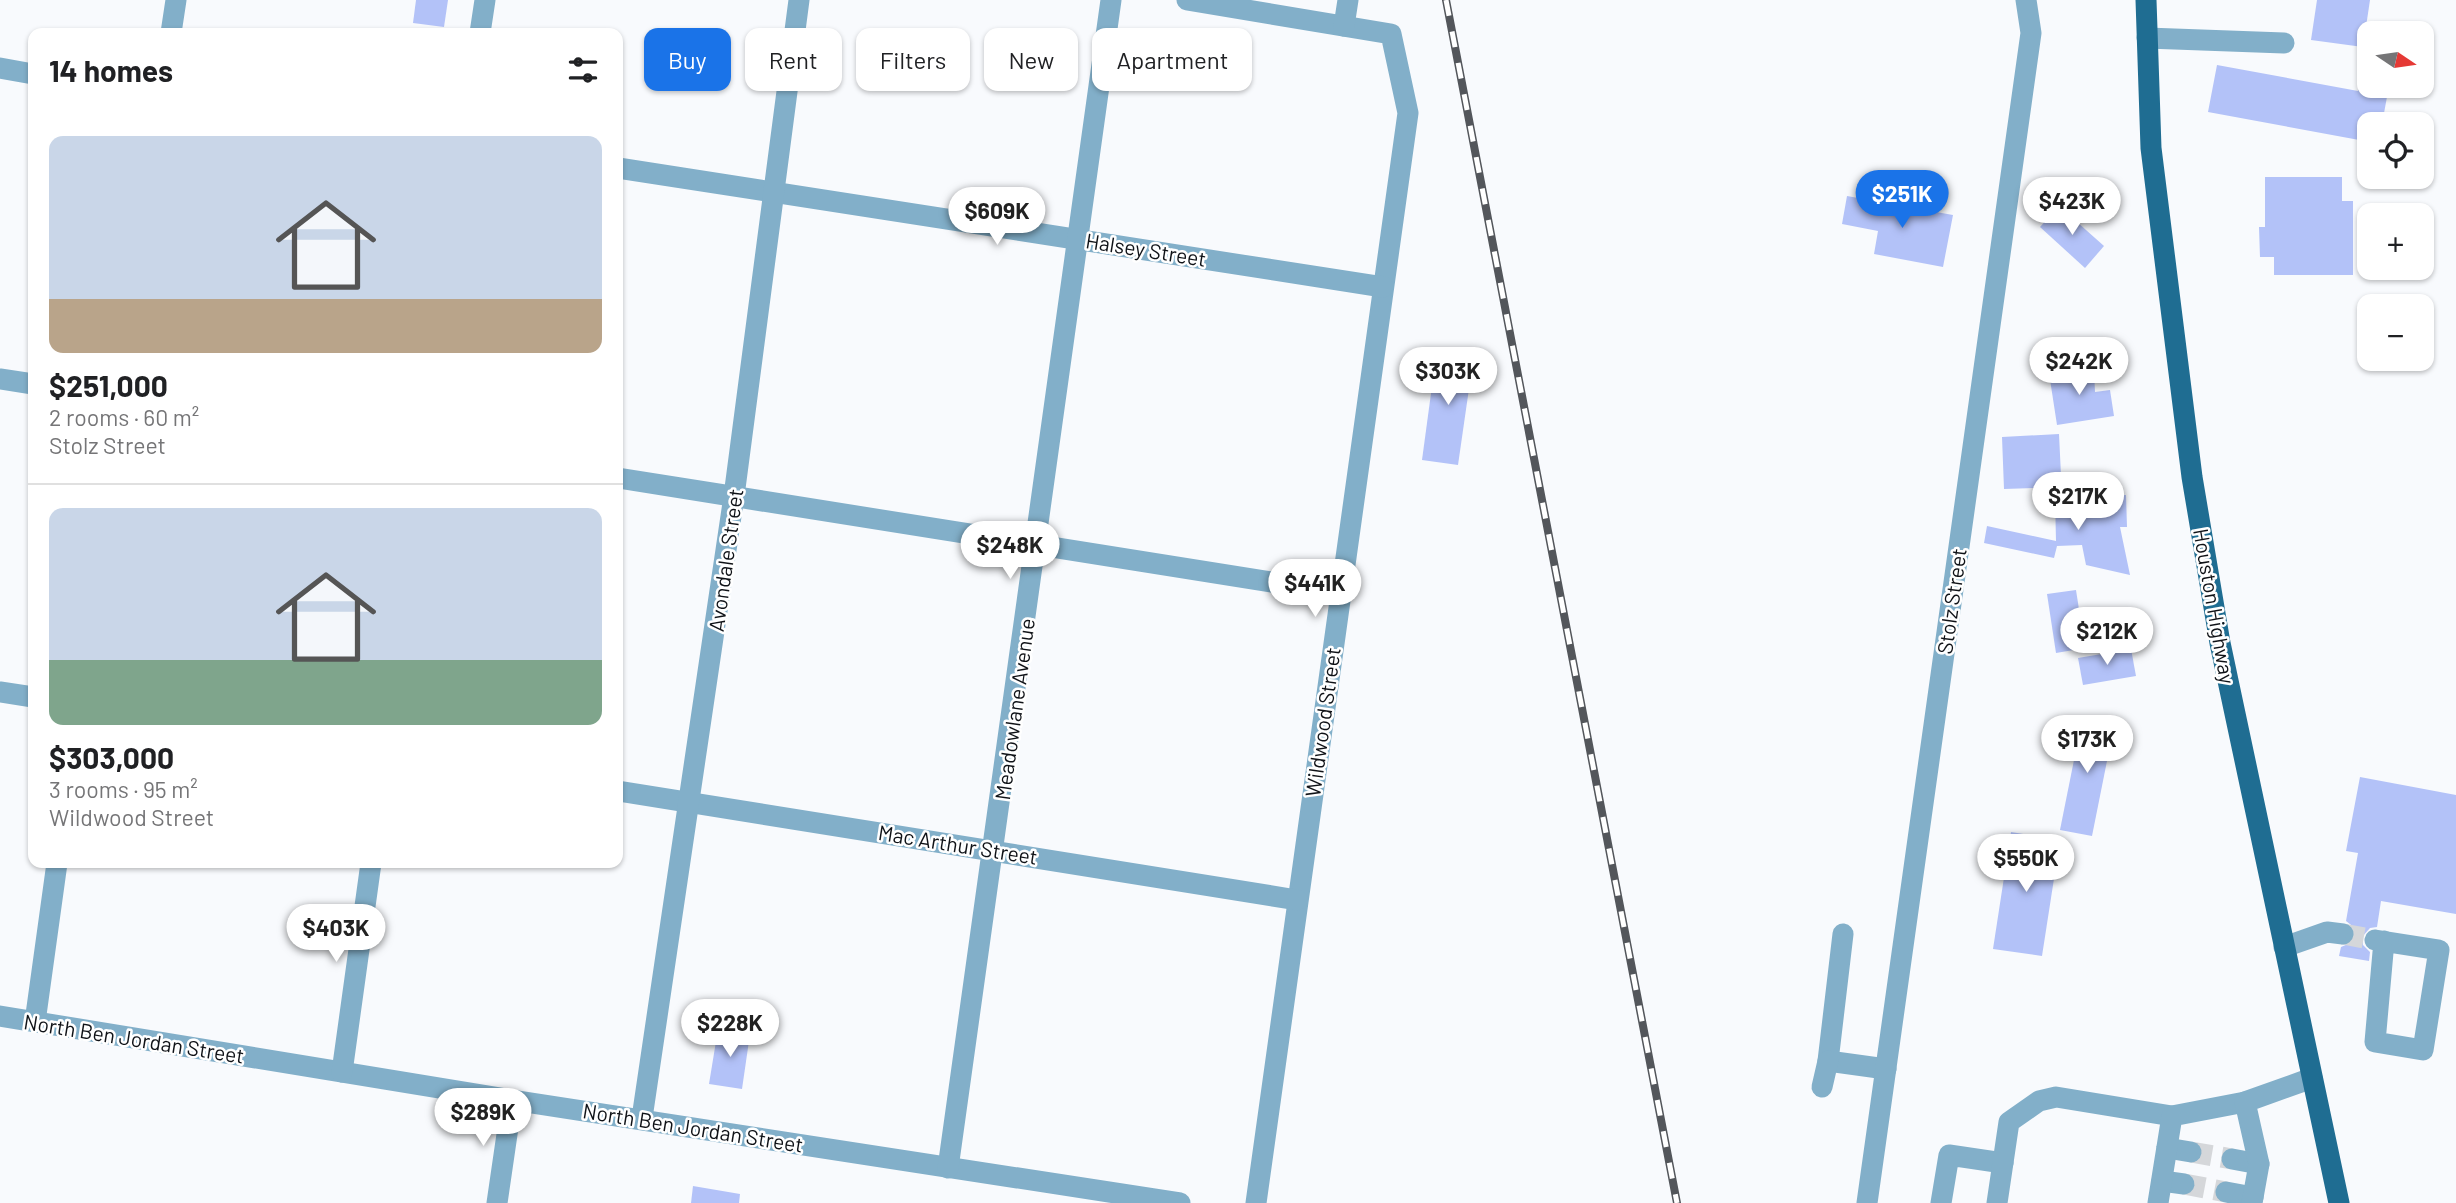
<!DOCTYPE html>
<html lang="en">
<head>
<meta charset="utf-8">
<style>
  body { margin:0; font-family:Barlow,sans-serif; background:#f2f2f2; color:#202124; height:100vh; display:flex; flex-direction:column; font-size:26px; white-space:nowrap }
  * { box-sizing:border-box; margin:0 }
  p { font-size:23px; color:#757577 }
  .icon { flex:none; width:38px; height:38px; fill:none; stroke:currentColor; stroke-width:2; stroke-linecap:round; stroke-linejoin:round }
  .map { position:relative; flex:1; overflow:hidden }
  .side { position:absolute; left:28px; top:28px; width:595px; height:840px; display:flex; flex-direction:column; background:#fff; border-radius:14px; box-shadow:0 2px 5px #0004 }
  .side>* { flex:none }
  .banner { position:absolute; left:644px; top:28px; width:665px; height:63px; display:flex; gap:14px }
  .needle { width:46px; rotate:103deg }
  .tools { position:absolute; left:2357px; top:21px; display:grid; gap:14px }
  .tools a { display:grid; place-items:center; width:77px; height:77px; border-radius:14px; background:#fff; box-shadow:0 2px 5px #0004; font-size:35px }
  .price { position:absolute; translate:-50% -60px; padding:0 16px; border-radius:24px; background:#fff; color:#222; font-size:23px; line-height:46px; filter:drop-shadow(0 2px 4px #0008) }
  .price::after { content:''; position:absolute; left:50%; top:42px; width:21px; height:16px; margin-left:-10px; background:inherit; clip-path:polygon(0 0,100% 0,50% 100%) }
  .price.current { background:#1a73e8; color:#fff }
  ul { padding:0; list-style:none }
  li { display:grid; align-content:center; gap:14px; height:371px; padding:0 21px }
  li+li { border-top:2px solid #e0e0e0 }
  li span { display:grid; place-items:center; height:217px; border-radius:14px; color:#555 }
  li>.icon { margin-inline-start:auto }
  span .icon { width:126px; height:126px; fill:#fffc; stroke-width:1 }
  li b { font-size:30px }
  h2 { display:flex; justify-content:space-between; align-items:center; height:84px; padding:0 21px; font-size:30px }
  .tag { padding:0 24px; border-radius:14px; background:#fff; box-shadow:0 2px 5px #0004; font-size:24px; line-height:63px }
  .tag.current { background:#1a73e8; color:#fff }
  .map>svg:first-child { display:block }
</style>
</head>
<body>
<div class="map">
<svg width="2456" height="1203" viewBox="0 0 2456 1203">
  <rect width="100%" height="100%" fill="#f8fafd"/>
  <g fill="#b3c2f8">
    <polygon points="416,0 448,0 444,27 413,23"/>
    <polygon points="2317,0 2370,0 2363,47 2311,40"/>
    <polygon points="2217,65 2358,91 2360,86 2389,86 2382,124 2370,124 2370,142 2208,112"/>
    <polygon points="2265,177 2342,177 2342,201 2353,201 2353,275 2274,275 2274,257 2260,257 2259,227 2265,227"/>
    <polygon points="1847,196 1953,215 1943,267 1874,254 1878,231 1842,224"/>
    <polygon points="2059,206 2104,246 2085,268 2040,227"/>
    <polygon points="1437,349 1474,354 1458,465 1422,460"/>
    <polygon points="2094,369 2095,392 2110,390 2114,416 2057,425 2049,373"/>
    <polygon points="2059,434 2062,496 2035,497 2034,488 2004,489 2002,437"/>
    <polygon points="2126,495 2127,527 2120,527 2130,575 2086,565 2082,545 2057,546 2054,558 1984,543 1987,526 2056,541 2055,498"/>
    <polygon points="2076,590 2085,648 2056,653 2047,594"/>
    <polygon points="2131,649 2136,676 2083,685 2078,658"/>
    <polygon points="2083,715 2115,721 2092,836 2060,830"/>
    <polygon points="2360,777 2456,795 2456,914 2381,901 2377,927 2370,928 2362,937 2363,945 2370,952 2369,961 2339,956 2341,947 2353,942 2356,935 2355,928 2346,921 2358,853 2346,851"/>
    <polygon points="2011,832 2060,840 2042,956 1993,949"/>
    <polygon points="718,1029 750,1034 742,1089 709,1084"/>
    <polygon points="693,1186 740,1194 739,1203 691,1203"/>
  </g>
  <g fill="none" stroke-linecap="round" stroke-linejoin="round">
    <g stroke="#d5d7da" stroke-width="21" stroke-dasharray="21 10" stroke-linecap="butt">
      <polyline points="2343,934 2375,940"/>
      <polyline points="2191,1152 2232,1159"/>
      <polyline points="2184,1184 2226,1192"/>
    </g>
    <g stroke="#82afc9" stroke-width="21">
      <polyline points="1187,0 1391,34 1408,113 1256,1203"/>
      <polyline points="1344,26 1348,0"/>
      <polyline points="171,33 176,0"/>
      <polyline points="480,33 485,0"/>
      <polyline points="2147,38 2284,43"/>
      <polyline points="0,68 33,74"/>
      <polyline points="618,168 1383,287"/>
      <polyline points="0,379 33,384"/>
      <polyline points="618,478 1340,593"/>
      <polyline points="0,692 33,697"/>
      <polyline points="618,791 1297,900"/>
      <polyline points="1843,934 1828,1061 1886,1069"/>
      <polyline points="2375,940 2439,950 2423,1050 2375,1042 2384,941"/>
      <polyline points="2284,947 2327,932 2343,934"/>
      <polyline points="0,1016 512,1100 1180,1203"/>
      <polyline points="35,1022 57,863"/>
      <polyline points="342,1072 371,863"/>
      <polyline points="1822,1087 1828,1061"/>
      <polyline points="642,1118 734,496 799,0"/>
      <polyline points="2167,1148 2191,1152"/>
      <polyline points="2232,1159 2259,1164"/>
      <polyline points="948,1168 1111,0"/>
      <polyline points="2162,1181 2184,1184"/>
      <polyline points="2226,1192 2253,1197"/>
      <polyline points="497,1203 512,1100"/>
      <polyline points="1867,1203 2031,33 2026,0"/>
      <polyline points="1941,1203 1949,1155 2003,1163"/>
      <polyline points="1997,1203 2009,1122 2039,1101 2056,1097 2172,1116"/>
      <polyline points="2158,1203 2172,1116 2245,1102"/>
      <polyline points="2252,1203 2259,1164 2245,1102 2312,1078"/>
    </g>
    <polyline stroke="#1f6d92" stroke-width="21" points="2146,0 2151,148 2192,477 2220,643 2339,1203"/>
    <g stroke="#53565b" stroke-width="8">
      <polyline id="rail" points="1446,0 1677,1203"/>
    </g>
    <use href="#rail" stroke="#fff" stroke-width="5" stroke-dasharray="16" stroke-linecap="butt"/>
  </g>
  <g text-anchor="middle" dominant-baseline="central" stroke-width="5" stroke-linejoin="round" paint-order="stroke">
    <g font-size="21" fill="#0f1217" stroke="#fff">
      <text transform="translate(1146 249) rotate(9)">Halsey Street</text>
      <text transform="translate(725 560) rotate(-82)">Avondale Street</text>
      <text transform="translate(1951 601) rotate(-82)">Stolz Street</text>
      <text transform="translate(2215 606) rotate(80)">Houston Highway</text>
      <text transform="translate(1014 709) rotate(-82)">Meadowlane Avenue</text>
      <text transform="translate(1322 722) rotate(-82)">Wildwood Street</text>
      <text transform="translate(958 844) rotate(9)">Mac Arthur Street</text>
      <text transform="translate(134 1038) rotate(9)">North Ben Jordan Street</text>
      <text transform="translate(693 1127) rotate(9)">North Ben Jordan Street</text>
    </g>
  </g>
</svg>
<div class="tools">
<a><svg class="needle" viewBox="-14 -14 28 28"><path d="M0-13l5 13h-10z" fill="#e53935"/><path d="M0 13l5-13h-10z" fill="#757577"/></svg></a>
<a><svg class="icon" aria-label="locate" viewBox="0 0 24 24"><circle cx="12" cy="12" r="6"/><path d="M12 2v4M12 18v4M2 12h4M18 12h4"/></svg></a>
<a>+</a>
<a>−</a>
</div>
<b class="price current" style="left:1902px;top:230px">$251K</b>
<b class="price" style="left:2072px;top:237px">$423K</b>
<b class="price" style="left:997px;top:247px">$609K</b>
<b class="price" style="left:2079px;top:397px">$242K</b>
<b class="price" style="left:1448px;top:407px">$303K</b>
<b class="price" style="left:2078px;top:532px">$217K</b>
<b class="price" style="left:1010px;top:581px">$248K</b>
<b class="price" style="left:1315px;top:619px">$441K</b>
<b class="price" style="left:2107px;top:667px">$212K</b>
<b class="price" style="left:2087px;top:775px">$173K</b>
<b class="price" style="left:2026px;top:894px">$550K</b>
<b class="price" style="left:336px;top:964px">$403K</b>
<b class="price" style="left:730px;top:1059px">$228K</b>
<b class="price" style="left:483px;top:1148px">$289K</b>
<div class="banner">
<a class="tag current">Buy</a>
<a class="tag">Rent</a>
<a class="tag">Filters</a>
<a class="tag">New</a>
<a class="tag">Apartment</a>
</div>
<section class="side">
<h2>14 homes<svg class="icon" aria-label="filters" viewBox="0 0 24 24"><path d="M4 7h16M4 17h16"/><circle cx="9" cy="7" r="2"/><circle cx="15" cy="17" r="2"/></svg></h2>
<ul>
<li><span style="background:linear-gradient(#c9d6e8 75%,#b9a48a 0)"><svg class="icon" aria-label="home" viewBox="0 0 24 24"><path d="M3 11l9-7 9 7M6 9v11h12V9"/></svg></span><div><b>$251,000</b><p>2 rooms · 60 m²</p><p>Stolz Street</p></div></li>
<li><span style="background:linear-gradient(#c9d6e8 70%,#7fa58c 0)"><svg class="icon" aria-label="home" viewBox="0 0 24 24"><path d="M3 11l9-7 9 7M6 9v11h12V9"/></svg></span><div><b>$303,000</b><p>3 rooms · 95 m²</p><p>Wildwood Street</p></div></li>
</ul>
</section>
</div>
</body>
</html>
